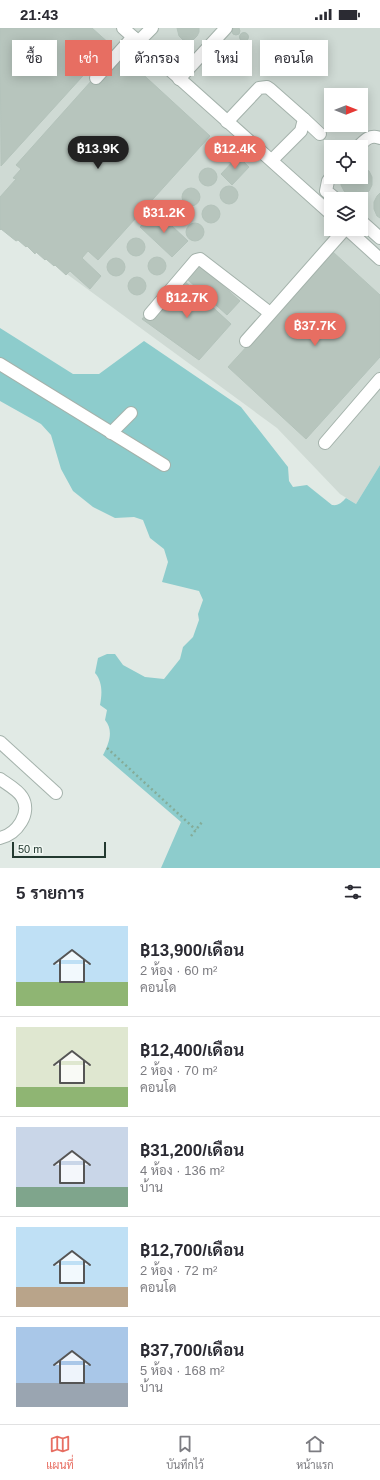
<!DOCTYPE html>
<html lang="th">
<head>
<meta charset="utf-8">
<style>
  body { margin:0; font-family:Arial,Sarabun,sans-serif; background:#f2f2f3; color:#2b2b33; height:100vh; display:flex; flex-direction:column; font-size:15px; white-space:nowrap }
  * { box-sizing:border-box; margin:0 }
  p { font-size:13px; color:#7c7c81 }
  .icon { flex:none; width:22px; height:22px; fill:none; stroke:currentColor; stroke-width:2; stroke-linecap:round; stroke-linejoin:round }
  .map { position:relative; height:840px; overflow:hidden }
  .side { display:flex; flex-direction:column; background:#fff; flex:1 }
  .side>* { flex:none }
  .guide { position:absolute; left:12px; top:12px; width:356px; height:36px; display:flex; gap:8px }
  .needle { width:26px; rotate:90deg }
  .tools { position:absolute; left:324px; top:60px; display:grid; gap:8px }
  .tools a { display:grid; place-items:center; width:44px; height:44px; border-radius:0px; background:#fff; box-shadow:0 2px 10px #0003; font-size:20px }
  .scale { position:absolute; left:12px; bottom:10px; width:94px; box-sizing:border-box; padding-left:4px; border:2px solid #233a30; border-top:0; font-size:11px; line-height:14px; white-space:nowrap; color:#233a30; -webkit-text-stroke:3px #f1f7f3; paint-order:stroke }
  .price { position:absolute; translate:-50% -34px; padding:0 9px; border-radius:14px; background:#e76e62; color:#fff; font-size:13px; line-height:26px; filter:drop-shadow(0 1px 2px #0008) }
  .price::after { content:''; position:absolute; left:50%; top:24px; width:12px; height:9px; margin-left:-6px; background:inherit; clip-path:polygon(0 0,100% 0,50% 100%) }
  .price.selected { background:#222; color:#fff }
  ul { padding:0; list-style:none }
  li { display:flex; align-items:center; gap:12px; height:100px; padding:0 16px }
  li+li { border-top:1px solid #e1e1e2 }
  li span { display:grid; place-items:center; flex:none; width:112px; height:80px; border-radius:0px; color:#555 }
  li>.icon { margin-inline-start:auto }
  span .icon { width:48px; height:48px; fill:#fffc; stroke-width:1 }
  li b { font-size:17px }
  h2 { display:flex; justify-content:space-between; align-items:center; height:48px; padding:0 16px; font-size:17px }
  .pill { padding:0 14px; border-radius:0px; background:#fff; box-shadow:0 2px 10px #0003; font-size:14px; line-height:36px }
  .pill.selected { background:#e76e62; color:#fff }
  .status { display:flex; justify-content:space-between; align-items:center; height:28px; padding:0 20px; background:#fff; direction:ltr }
  .status svg { height:11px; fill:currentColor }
  .tab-bar { display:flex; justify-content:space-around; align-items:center; height:56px; border-top:1px solid #e1e1e2; background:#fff; font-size:11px; color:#7c7c81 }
  .tab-bar a { display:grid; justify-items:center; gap:2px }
  .tab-bar .selected { color:#e76e62 }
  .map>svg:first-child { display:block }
</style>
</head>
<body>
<div class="status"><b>21:43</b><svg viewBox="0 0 49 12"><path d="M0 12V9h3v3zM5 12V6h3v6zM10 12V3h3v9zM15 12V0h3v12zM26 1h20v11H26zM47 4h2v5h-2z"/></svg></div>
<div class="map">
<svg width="380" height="840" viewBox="0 0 380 840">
  <rect width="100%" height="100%" fill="#e1eae5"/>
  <path fill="#cfdad4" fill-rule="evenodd" d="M0 0H380V437L356 476 340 466 277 400 0 197ZM331 67H361V97H331ZM331 119H361V149H331ZM331 171H361V201H331Z"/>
  <path fill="#8dcccc" d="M0 300 73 346H99L144 313 241 379 288 439 289 453 293 459 307 457 332 477C339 478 342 474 346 470L356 476 380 437V840H161L181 794 103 727C109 715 114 703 105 692L107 682 100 677C102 667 103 654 95 645L98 630 107 626H115L123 637 145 649 164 651 180 631 183 619 193 609 199 592 198 586 203 572 199 563 162 554 168 534 164 521 150 510 143 492 134 489 115 490 93 479 73 463 61 441 51 407 41 396 0 373Z"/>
  <g fill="#b7c5bd" stroke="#b4c3bb">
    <circle cx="236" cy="3" r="4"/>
    <polygon points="0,0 92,0 111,17 1,138"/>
    <polygon points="177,0 199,0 199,4 197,8 193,12 188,13 183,12 179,8"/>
    <circle cx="244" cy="9" r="4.5"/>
    <circle cx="235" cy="20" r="4.5"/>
    <polygon points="123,28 210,108 98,232 88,223 82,230 101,248 90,261 70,243 66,247 55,237 54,238 46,231 45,232 36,224 35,226 27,218 26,219 18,212 16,213 1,201 0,202 0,169 16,151 13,150 21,141 16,137 93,51 98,56"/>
    <polygon points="238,128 249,139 232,157 221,146"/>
    <polygon points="361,138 369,143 372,149 372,157 369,163 364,168 357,169 350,168 344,163 341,157 341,149 361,149"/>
    <circle cx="208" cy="149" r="9"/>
    <circle cx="229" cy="167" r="9"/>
    <circle cx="191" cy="169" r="9"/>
    <polygon points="380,165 380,190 377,188 374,181 374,174 377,168"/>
    <circle cx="211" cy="186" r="9"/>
    <circle cx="175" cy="187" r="9"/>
    <polygon points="155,182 188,213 172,229 140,199"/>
    <circle cx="195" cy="204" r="9"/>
    <circle cx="136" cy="219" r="9"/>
    <polygon points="333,224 380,267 380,329 306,411 228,339"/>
    <circle cx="157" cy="238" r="9"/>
    <circle cx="116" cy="239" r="9"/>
    <polygon points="200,237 240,273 227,287 187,251"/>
    <circle cx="137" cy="258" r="9"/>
    <polygon points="180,249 231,296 199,332 142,291"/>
  </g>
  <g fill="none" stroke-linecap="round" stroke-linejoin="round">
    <g stroke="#a4b2ab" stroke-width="14">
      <g id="minor">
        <polyline points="123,0 331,186"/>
        <polyline points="138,14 152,0"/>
        <polyline points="96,50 133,9"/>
        <polyline points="179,51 226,0"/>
        <polyline points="304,91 320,106"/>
        <polyline points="227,94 259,60 267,59 270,61 304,91 301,103 272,132"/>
        <path d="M358 119C365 112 370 106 380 110"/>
        <polyline points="331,149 328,153 326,163 336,171"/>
        <polyline points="361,193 380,210"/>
        <polyline points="347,201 380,231"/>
        <polyline points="150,286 196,232 200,231 270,285"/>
        <polyline points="246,313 345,201"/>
        <polyline points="0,336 164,437"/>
        <polyline points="111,405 131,385"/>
        <polyline points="325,415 380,351"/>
        <polyline points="0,714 56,765"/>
        <path d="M0 751C7 756 18 762 22 769 32 785 17 806 0 810"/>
      </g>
    </g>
    <g stroke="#84ac99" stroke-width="2.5" stroke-dasharray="2 3" stroke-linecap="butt">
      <polyline points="107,720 196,802"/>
      <polyline points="191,808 202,794"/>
    </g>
    <use href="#minor" stroke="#fff" stroke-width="12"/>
  </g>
</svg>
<div class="tools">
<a><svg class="needle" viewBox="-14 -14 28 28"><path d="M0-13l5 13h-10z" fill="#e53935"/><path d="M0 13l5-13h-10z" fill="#7c7c81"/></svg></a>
<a><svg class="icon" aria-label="locate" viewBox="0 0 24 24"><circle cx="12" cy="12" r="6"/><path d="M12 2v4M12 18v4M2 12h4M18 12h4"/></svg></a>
<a><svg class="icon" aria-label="layers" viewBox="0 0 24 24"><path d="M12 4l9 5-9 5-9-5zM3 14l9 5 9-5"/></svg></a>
</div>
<div class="scale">50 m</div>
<b class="price selected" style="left:98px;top:142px">฿13.9K</b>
<b class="price" style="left:235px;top:142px">฿12.4K</b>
<b class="price" style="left:164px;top:206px">฿31.2K</b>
<b class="price" style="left:187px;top:291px">฿12.7K</b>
<b class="price" style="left:315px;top:319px">฿37.7K</b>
<div class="guide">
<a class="pill">ซื้อ</a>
<a class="pill selected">เช่า</a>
<a class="pill">ตัวกรอง</a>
<a class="pill">ใหม่</a>
<a class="pill">คอนโด</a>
</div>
</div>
<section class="side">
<h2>5 รายการ<svg class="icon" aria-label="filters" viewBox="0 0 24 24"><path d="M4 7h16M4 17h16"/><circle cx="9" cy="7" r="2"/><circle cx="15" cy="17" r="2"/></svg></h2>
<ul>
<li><span style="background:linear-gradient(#bfe0f5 70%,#8fb573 0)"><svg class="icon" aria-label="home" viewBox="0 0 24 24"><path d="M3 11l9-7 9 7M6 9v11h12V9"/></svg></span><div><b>฿13,900/เดือน</b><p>2 ห้อง · 60 m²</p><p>คอนโด</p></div></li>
<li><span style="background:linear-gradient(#dfe7d0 75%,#8fb573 0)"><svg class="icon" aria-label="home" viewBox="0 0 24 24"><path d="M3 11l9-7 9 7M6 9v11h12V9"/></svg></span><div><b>฿12,400/เดือน</b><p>2 ห้อง · 70 m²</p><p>คอนโด</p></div></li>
<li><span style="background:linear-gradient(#c9d6e8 75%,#7fa58c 0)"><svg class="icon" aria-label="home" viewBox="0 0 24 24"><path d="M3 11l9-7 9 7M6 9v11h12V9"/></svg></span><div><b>฿31,200/เดือน</b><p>4 ห้อง · 136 m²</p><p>บ้าน</p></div></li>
<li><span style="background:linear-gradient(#bfe0f5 75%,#b9a48a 0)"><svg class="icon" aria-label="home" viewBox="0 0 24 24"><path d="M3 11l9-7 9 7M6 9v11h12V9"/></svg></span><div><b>฿12,700/เดือน</b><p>2 ห้อง · 72 m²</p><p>คอนโด</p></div></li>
<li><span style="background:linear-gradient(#a9c7e8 70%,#9aa5b1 0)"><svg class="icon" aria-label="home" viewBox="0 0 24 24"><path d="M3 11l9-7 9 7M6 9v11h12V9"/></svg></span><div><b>฿37,700/เดือน</b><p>5 ห้อง · 168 m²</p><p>บ้าน</p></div></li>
</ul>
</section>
<nav class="tab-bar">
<a class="selected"><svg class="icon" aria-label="map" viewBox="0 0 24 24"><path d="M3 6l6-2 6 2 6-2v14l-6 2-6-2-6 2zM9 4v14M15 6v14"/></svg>แผนที่</a>
<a><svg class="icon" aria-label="saved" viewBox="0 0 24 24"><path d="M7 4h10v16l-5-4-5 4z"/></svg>บันทึกไว้</a>
<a><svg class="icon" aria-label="home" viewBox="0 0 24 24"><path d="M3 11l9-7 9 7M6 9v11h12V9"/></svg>หน้าแรก</a>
</nav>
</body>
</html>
